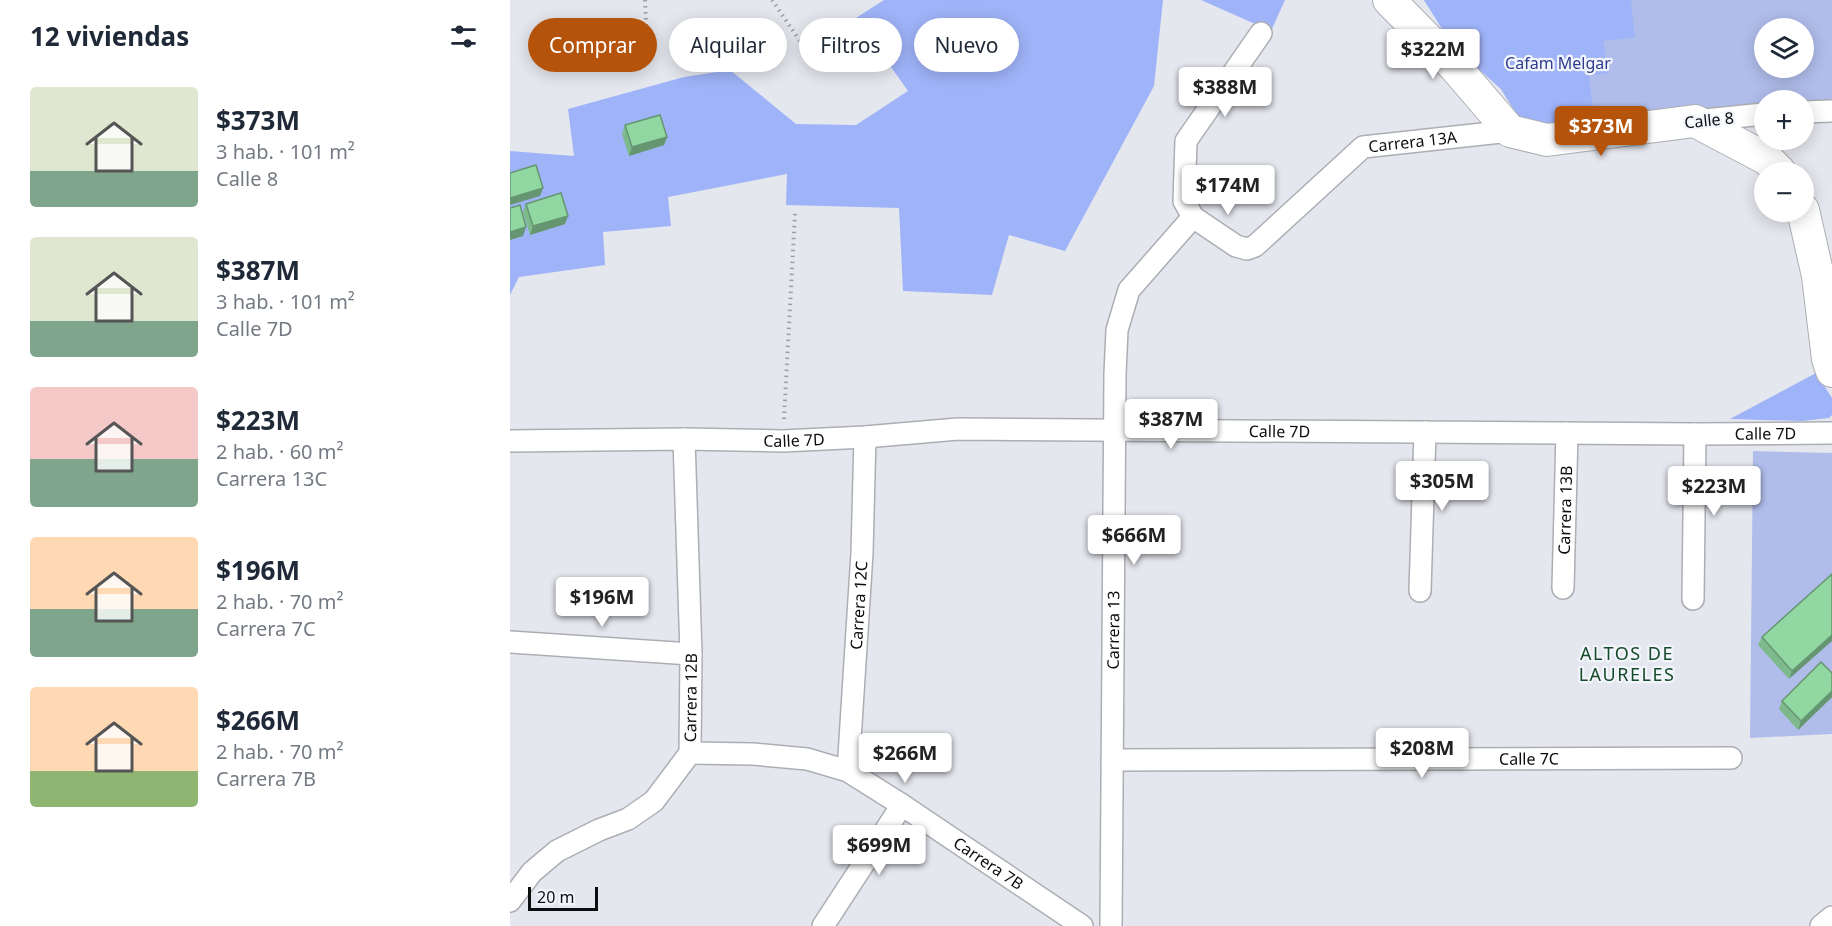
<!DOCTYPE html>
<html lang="es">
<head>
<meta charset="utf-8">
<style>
  body { margin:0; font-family:"Noto Sans",sans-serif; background:#f6f6f7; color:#1f2937; height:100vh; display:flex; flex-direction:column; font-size:22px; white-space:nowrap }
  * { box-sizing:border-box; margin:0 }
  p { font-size:20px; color:#747a83 }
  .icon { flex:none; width:33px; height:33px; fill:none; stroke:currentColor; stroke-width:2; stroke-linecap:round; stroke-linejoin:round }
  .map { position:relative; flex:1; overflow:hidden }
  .drawer { display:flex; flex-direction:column; background:#fff; width:510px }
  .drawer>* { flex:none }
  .hud { position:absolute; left:18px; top:18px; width:570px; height:54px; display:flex; gap:12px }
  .buttons { position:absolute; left:1244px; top:18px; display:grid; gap:12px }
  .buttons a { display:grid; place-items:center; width:60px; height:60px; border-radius:50%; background:#fff; box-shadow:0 3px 15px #0003; font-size:30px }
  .scale { position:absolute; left:18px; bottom:15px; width:70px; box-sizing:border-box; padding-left:6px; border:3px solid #0c0d0f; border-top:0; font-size:16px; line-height:21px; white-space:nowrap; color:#0c0d0f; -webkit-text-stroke:4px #f2f5fc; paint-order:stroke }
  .price { position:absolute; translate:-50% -51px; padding:0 14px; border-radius:6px; background:#fff; color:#222; font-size:20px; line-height:39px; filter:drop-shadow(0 2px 3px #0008) }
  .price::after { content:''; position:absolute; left:50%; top:36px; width:18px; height:14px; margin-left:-9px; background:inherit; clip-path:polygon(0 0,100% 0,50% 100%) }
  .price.active { background:#b45309; color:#fff }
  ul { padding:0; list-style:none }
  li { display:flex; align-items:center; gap:18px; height:150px; padding:0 30px }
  li span { display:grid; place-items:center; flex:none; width:168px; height:120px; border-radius:6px; color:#555 }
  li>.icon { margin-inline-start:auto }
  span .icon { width:72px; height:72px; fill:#fffc; stroke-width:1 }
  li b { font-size:26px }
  h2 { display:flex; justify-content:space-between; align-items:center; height:72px; padding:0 30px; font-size:26px }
  .pill { padding:0 21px; border-radius:27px; background:#fff; box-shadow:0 3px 15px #0003; font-size:21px; line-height:54px }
  .pill.active { background:#b45309; color:#fff }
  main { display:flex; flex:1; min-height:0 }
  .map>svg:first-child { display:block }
</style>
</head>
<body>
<main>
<section class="drawer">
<h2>12 viviendas<svg class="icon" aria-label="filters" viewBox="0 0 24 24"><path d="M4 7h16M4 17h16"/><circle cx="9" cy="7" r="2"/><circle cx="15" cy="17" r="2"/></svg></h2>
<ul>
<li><span style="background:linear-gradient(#dfe7d0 70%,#7fa58c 0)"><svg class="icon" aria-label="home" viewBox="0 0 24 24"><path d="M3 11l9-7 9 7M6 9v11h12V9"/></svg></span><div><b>$373M</b><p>3 hab. · 101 m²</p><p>Calle 8</p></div></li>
<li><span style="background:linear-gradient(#dfe7d0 70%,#7fa58c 0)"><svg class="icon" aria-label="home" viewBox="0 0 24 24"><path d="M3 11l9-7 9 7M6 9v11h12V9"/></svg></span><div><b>$387M</b><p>3 hab. · 101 m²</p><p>Calle 7D</p></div></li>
<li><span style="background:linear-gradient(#f6c9c9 60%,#7fa58c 0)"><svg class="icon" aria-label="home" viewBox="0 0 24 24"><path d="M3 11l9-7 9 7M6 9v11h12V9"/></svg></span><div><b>$223M</b><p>2 hab. · 60 m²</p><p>Carrera 13C</p></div></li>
<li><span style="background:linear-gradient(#ffd9b3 60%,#7fa58c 0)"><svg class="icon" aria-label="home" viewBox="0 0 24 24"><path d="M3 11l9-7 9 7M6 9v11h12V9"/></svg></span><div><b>$196M</b><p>2 hab. · 70 m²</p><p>Carrera 7C</p></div></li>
<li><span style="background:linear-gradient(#ffd9b3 70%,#8fb573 0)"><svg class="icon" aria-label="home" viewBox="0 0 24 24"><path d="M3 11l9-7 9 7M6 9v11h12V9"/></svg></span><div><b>$266M</b><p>2 hab. · 70 m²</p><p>Carrera 7B</p></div></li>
</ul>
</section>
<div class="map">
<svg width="1322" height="926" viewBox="0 0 1322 926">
  <rect width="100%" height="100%" fill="#e5e7ee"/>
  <g fill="#b0bdea" fill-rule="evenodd">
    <path d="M914 0H1322V102L1293 103V100H1254V106L1084 120 1011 121 991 89 943 46ZM1254 28H1293V68H1254Z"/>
    <polygon points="1243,451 1322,453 1322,734 1240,738"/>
  </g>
  <g fill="#9fb3f8">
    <polygon points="374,0 653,0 644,86 555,251 499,235 482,295 393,291 389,208 276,205 277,174 158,197 161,226 93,232 95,265 9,277 0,295 0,151 64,156 58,109 174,77 220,70 286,124 346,125 398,91 346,18"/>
    <polygon points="691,0 775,0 761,31"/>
    <polygon points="914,0 1121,0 1125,38 1093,41 1099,73 1079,76 1084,120 1040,128 1011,121 991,89 943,46"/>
    <polygon points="1306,373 1322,398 1322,415 1319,418 1292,421 1220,419"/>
  </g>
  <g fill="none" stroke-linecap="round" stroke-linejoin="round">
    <g stroke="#acaeb4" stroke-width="24">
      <g id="minor">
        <path id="s1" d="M751 33 676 141 674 201 683 217 726 246 737 249 745 246 853 147 1000 131"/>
        <polyline points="1293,112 1322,111"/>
        <polyline points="1185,121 1254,114"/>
        <path id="s2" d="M0 441 174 439 273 441 355 437 448 429 1185 434 1322 433"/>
        <path id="s3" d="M1053 588 1057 433"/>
        <polyline points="910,591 915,432"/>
        <polyline points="1183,599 1185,434"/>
        <polyline points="0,642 181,654"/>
        <path id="s4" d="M180 753 243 754 297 759 338 771 392 805 572 926"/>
        <path id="s5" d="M602 760 1221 758"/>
        <path id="s6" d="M338 771 352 553 355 437"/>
        <path id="s7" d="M0 901 22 872 47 851 89 830 118 819 144 801 180 753 181 654 174 439"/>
        <polyline points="313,926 392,805"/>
        <path id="s8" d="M601 926 605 374 607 330 619 290 683 217"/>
        <polyline points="1311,926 1322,917"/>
      </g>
    </g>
    <g stroke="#acaeb4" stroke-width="34">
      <g id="secondary">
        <polyline points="879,0 945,67 1000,131 1037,140 1185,121 1257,159 1270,172"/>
        <polyline points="1293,210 1308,276 1318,359 1322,371"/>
      </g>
    </g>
    <g stroke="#9c9ea3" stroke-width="4" stroke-dasharray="1.5 4.5" stroke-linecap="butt">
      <polyline points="135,0 137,43"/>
      <polyline points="262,0 290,41"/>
      <polyline points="274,419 285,213"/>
    </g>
    <use href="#minor" stroke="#fff" stroke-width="21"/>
    <use href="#secondary" stroke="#fff" stroke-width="32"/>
  </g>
  <g fill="#7db98b">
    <polygon points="115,125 157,137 154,145 119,156 112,134"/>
    <polygon points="16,204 55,224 20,235 13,212"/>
    <polygon points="1322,574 1279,679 1248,645 1252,637"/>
    <polygon points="1322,673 1322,697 1288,730 1269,709 1272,701"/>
  </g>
  <g fill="#669671">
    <polygon points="157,137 154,145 119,156 122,147"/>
    <polygon points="33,188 30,196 0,205 0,198"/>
    <polygon points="58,216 55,224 20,235 23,226"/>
    <polygon points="16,227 13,236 0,240 0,232"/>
    <polygon points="1322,635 1322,641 1279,679 1282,671"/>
    <polygon points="1322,691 1322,697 1288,730 1291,721"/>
  </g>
  <g fill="#91d7a2" stroke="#669671" stroke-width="1.5">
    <polygon points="150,115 157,137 122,147 115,125"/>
    <polygon points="26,165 33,188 0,198 0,173"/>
    <polygon points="51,193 58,216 23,226 16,204"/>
    <polygon points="10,205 16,227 0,232 0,208"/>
    <polygon points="1322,574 1322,635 1282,671 1252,637"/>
    <polygon points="1311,662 1322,673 1322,691 1291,721 1272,701"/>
  </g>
  <g text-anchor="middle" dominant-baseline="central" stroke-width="4.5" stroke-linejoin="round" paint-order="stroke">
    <g font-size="16" fill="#303d8d" stroke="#f2f5fc">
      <text x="1048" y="63">Cafam Melgar</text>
    </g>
    <g font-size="16" fill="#0c0d0f" stroke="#f2f5fc">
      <text transform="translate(1199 120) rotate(-6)">Calle 8</text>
      <text stroke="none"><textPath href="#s1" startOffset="478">Carrera 13A</textPath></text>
      <text stroke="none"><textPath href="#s2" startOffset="770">Calle 7D</textPath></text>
      <text stroke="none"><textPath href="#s2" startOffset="1256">Calle 7D</textPath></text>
      <text stroke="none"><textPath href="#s2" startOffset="284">Calle 7D</textPath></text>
      <text stroke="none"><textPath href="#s3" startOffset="78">Carrera 13B</textPath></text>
      <text stroke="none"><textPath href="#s6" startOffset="166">Carrera 12C</textPath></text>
      <text stroke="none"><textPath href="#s8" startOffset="296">Carrera 13</textPath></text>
      <text stroke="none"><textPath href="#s7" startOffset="294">Carrera 12B</textPath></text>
      <text stroke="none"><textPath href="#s5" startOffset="417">Calle 7C</textPath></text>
      <text stroke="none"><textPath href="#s4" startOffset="328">Carrera 7B</textPath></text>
    </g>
    <g font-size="18" letter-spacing="1.5" fill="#164a28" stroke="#f2f5fc">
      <text x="1117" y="653">ALTOS DE<tspan x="1117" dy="21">LAURELES</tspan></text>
    </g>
  </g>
</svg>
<div class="buttons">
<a><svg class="icon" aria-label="layers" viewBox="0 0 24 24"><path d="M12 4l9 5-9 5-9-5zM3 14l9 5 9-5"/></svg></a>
<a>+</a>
<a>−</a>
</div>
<div class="scale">20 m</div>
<b class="price" style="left:923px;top:80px">$322M</b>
<b class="price" style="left:715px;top:118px">$388M</b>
<b class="price active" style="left:1091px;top:157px">$373M</b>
<b class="price" style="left:718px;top:216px">$174M</b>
<b class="price" style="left:661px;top:450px">$387M</b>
<b class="price" style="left:932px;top:512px">$305M</b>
<b class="price" style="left:1204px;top:517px">$223M</b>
<b class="price" style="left:624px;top:566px">$666M</b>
<b class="price" style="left:92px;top:628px">$196M</b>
<b class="price" style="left:912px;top:779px">$208M</b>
<b class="price" style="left:395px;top:784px">$266M</b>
<b class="price" style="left:369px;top:876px">$699M</b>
<div class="hud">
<a class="pill active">Comprar</a>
<a class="pill">Alquilar</a>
<a class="pill">Filtros</a>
<a class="pill">Nuevo</a>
</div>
</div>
</main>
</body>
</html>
